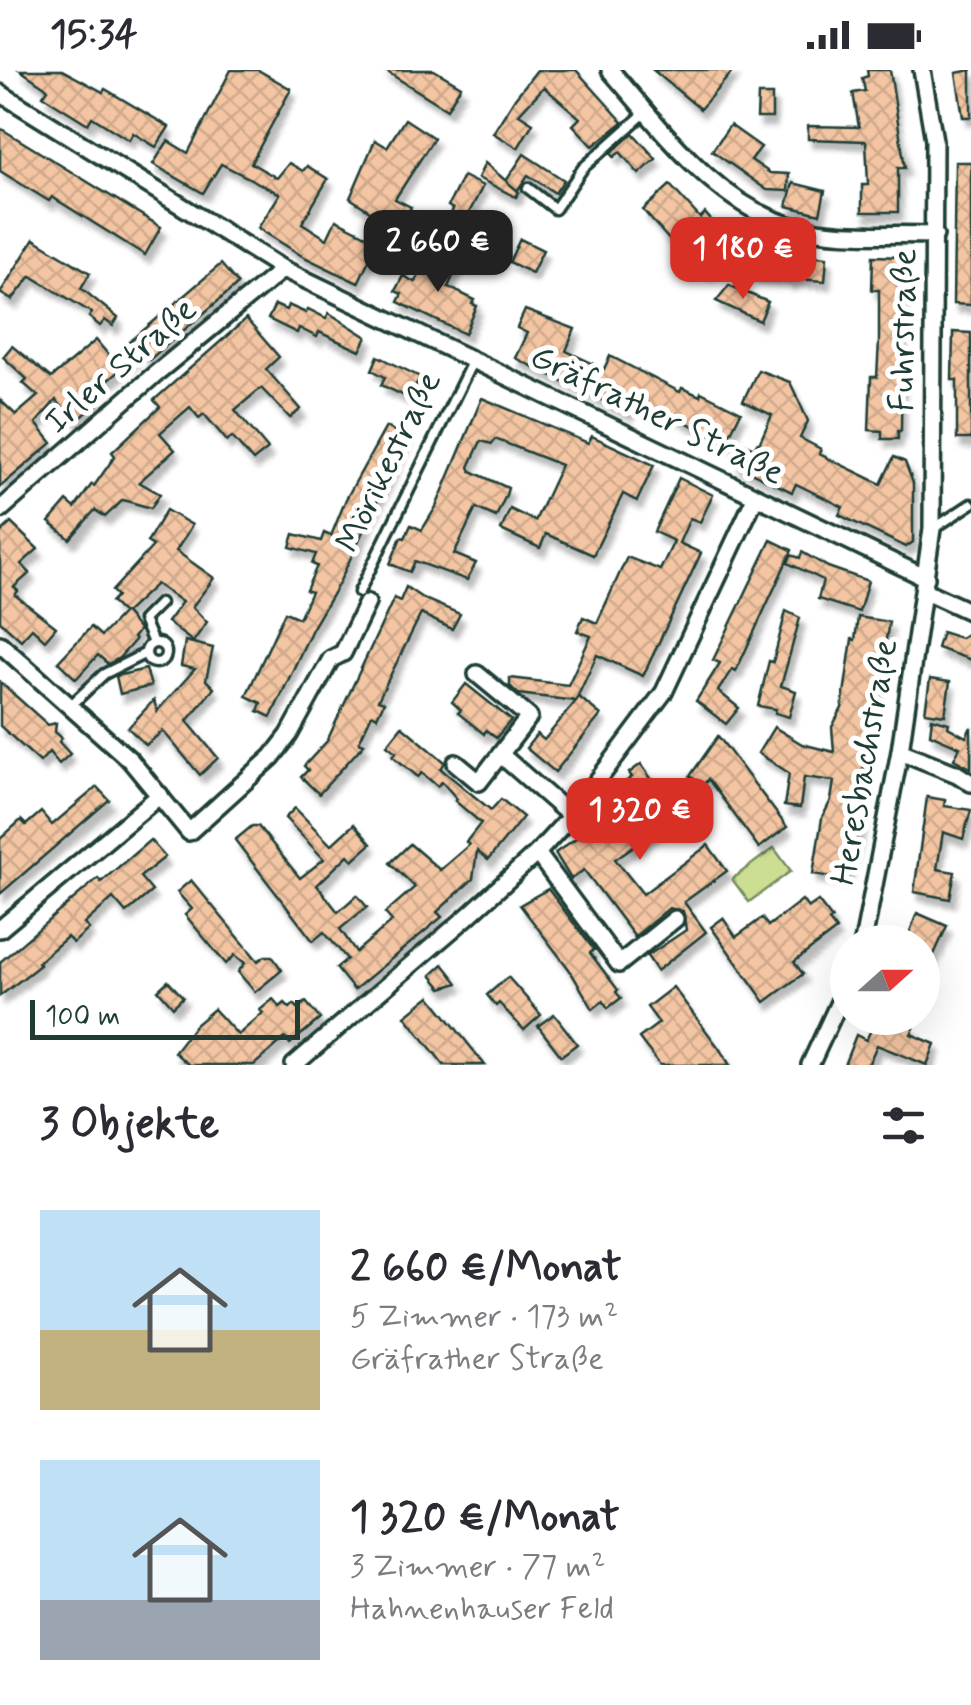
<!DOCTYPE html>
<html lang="de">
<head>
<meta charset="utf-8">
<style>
  body { margin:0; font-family:Mynerve,sans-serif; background:#f2f2f3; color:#2b2b33; height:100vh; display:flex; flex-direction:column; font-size:38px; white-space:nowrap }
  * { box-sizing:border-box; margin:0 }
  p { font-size:32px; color:#7c7c81 }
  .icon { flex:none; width:55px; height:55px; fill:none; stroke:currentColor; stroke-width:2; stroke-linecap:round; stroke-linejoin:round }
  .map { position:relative; height:995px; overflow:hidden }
  .side { display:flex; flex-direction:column; background:#fff; flex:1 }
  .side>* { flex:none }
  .needle { width:65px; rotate:69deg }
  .tools { position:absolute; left:830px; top:855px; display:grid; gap:20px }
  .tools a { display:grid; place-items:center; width:110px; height:110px; border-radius:50%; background:#fff; box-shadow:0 10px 40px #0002; font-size:50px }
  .scale { position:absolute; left:30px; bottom:25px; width:270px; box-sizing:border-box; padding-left:10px; border:5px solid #1f3d34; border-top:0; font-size:28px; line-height:35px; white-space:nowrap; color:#1f3d34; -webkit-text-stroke:8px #fff; paint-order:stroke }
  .price { position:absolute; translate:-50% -85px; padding:0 22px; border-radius:20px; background:#d93025; color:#fff; font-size:32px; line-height:65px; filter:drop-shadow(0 2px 5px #0008) }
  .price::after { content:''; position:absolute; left:50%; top:60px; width:30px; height:22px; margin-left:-15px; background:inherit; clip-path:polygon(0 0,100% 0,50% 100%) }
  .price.current { background:#222; color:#fff }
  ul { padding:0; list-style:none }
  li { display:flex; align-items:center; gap:30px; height:250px; padding:0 40px }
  li span { display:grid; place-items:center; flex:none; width:280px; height:200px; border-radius:0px; color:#555 }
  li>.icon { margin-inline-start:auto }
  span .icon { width:120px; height:120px; fill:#fffc; stroke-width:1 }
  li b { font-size:42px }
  h2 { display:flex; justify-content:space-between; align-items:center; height:120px; padding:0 40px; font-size:42px }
  .status { display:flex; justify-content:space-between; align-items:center; height:70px; padding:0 50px; background:#fff; direction:ltr }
  .status svg { height:28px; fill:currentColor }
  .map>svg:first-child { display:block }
</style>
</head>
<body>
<div class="status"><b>15:34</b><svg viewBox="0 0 49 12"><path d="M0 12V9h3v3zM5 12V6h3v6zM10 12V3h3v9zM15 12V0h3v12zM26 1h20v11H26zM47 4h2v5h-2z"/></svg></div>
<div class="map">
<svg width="971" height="995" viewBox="0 0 971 995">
  <defs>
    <pattern id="building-cross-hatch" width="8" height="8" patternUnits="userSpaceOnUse" patternTransform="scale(2.5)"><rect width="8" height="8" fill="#f3c5a2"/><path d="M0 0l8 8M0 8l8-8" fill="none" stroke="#d0aa8c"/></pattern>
    <filter id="shadow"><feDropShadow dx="4.5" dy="8" stdDeviation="2.5" flood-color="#0004"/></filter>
  </defs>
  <rect width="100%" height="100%" fill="#fff"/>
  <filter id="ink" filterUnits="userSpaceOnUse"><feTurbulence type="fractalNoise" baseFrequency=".01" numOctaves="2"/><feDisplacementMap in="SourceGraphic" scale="20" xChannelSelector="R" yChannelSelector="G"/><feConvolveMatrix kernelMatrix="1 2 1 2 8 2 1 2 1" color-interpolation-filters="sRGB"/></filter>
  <g filter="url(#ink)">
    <polygon fill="#ccde92" stroke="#768e63" stroke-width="2.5" points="774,778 791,801 749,832 732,809"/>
    <g fill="url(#building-cross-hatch)" stroke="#1f3d34" stroke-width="2.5" filter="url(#shadow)">
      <polygon points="20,0 62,0 103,22 105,19 169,57 156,77 133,63 129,70 92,47 88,54 43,26 48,19"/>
      <polygon points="231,0 258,0 291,19 251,93 277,108 289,93 303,101 307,96 328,109 302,153 327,169 336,150 378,171 358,213 302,186 258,158 280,124 221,94 203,123 153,94 168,71 188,83"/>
      <polygon points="384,0 434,0 461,16 447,39"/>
      <polygon points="537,0 576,0 623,52 593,76 573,55 580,48 544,17 519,44 533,53 518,78 493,63 515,28"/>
      <polygon points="653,0 734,0 700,39"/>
      <polygon points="867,0 890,0 905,98 898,98 898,142 862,142 862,115 868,115 866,71 808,69 808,56 859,57 853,23 865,21 862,8 868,6"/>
      <polygon points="971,0 971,47 963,47 956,3"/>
      <polygon points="758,25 772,25 772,48 757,48"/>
      <polygon points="405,49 434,68 395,129 411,137 399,160 350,128 375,70 387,77"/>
      <polygon points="730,55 761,77 751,90 770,103 789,104 788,121 767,120 712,81"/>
      <polygon points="0,58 161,157 145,185 52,127 49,131 0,101"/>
      <polygon points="633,63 656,89 639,104 620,82 614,87 611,83"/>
      <polygon points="524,84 564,110 555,123 528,105 517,121 506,111"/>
      <polygon points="955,92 971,92 971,235 953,234"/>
      <polygon points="485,93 519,122 516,127 478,108"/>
      <polygon points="463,106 483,116 461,158 448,151 453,139 448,136"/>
      <polygon points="793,113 825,121 820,144 787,136"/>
      <polygon points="670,115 700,148 705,143 734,177 706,202 676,169 672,173 643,140"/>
      <polygon points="34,169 90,203 81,218 118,248 113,256 105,250 100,256 89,247 92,243 31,206 12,230 0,223"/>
      <polygon points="520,169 543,180 532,203 509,192"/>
      <polygon points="760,180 827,187 825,211 795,209 790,212 786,208 753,205 754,186"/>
      <polygon points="446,182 461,189 448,217 475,230 472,234 477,236 465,264 398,232 402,224 395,221 403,206 415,212 424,194 436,201"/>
      <polygon points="873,186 903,187 901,361 898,361 898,369 882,369 882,361 869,360 871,307 877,307 879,271 879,220 872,220"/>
      <polygon points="221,194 238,214 149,290 142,281 93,323 100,331 76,352 56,330 36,353 52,373 0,417 0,330 16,345 38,326 23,313 27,309 3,287 12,276 51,308 96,270 111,288"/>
      <polygon points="729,215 768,232 760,251 716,231"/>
      <polygon points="275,235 286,240 288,235 306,243 308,239 326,248 329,243 367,267 360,281 319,262 317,267 299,258 297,263 268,249"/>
      <polygon points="525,240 575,259 566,281 604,299 610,286 680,322 682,318 700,326 701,322 741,342 725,374 670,343 668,347 634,330 628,343 515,288 527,263 517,258"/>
      <polygon points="246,249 279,287 266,299 301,339 290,348 261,318 235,340 268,379 253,391 232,367 227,371 204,344 199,348 190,337 160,363 175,380 139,412 160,424 151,438 123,430 105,447 95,440 70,469 49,452 67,431 75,438 92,414 94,416 115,386 112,382 160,337 154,330"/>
      <polygon points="953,262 971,263 971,369 957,369 957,310 952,310"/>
      <polygon points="378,286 420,307 409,328 381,315 385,307 372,300"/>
      <polygon points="758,300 790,312 808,351 800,368 821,379 819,384 881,414 894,387 905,392 913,413 913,472 906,477 839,445 843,437 796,414 792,422 734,394 744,373 754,378 757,373 759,374 772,345 743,331"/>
      <polygon points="482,328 588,373 592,366 654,395 637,431 623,424 593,485 546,464 540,478 501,460 510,439 535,451 561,395 495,369 492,374 481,371 469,397 471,401 508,418 506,425 496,447 476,438 454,484 476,493 467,510 415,491 410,502 390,494 401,467 405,468 411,455 422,460 436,437"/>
      <polygon points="386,357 407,367 339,513 312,559 271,647 258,641 261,633 246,626 285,542 299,548 311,522 306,520 317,496 312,494 316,484 290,477 294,464 321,471 324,463 331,466 346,429"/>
      <polygon points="679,408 713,425 700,452 690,448 679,473 701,483 643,606 597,585 576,630 579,627 601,645 555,702 526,678 537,664 544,670 576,631 518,624 510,616 510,608 568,615 591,566 577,561 583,547 597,553 627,487 660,500 674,471 654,462"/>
      <polygon points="166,440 192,455 176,481 214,508 192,537 207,552 193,572 167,552 182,532 156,514 125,543 139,560 133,568 135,570 119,588 108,594 98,585 76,609 58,592 91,557 101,566 123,543 111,532 117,526 112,521 153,476 147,472"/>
      <polygon points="11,453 38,479 21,494 30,503 14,517 18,521 15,525 56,557 45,570 32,558 21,570 0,551 0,463"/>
      <polygon points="771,470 792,480 736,601 732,599 718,621 739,638 726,654 696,631 720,593 713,590"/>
      <polygon points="802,482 828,497 868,511 859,542 818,529 823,510 788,493 791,485 800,488"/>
      <polygon points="406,517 422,528 460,544 452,559 421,544 378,630 384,632 377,647 372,644 359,672 364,674 319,724 301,707 308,700 304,696 327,671 394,528 400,531"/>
      <polygon points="786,541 800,548 781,616 796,621 789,647 775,643 776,639 758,636 769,591 773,592"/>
      <polygon points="858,547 889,552 857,736 863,737 860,757 845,809 813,804 822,748 831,730 834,711 804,707 800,738 784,736 789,703 758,683 774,657 802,674 834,682 832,657 842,638 852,569 855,570"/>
      <polygon points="971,561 971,590 937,578 942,562 960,568"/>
      <polygon points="185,571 213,578 206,610 214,618 187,651 218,688 200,705 163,661 146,675 128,658 154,630 157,641 195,599 181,596"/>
      <polygon points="146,599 151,616 120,624 116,606"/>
      <polygon points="930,609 950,612 945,645 925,642"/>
      <polygon points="0,612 48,655 56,653 55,662 62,668 59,672 70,684 59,694 49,682 40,692 0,656"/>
      <polygon points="466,614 511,650 496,668 486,660 484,664 458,643 461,640 452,632"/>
      <polygon points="932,648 949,653 948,657 966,667 971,657 971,698 954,689 960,677 930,664"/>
      <polygon points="402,656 445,692 441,699 491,740 501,729 523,747 488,790 477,781 473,809 437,842 442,847 354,920 336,898 347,889 324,862 313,871 235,770 252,756 258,756 300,808 324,789 285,748 295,738 331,775 354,754 371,774 353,790 348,785 317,815 338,842 357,825 367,837 340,859 356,882 392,851 385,843 415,817 390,793 410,774 440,800 469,775 466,772 481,753 455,731 457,729 442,712 437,716 422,703 418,707 393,686 396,682 387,675"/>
      <polygon points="718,666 787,757 759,778 708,709 703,716 690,706"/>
      <polygon points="641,694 677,746 615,789 643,824 708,775 727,801 684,832 706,862 657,901 647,886 686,860 683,841 669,838 633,868 634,866 584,800 571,809 555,783 610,744 601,730 632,707 629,703"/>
      <polygon points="97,717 109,730 0,824 0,769 21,750 26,755 41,742 52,755"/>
      <polygon points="927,727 945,730 944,736 971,740 963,769 943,762 937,799 955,802 950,829 914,822"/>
      <polygon points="150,770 165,787 140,807 152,821 126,843 113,828 84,854 89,859 73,873 67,867 38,892 40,895 0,926 0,892 98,808 101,812"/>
      <polygon points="191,810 258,891 265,886 272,886 282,900 255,922 238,902 245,893 235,885 226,894 185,845 192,839 177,822"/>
      <polygon points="548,819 594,880 590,883 618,920 616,922 621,928 608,938 603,931 593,939 569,899 520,835"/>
      <polygon points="802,830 808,838 818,831 832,849 829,851 836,860 794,892 803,904 765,932 711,857 723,848 736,867 762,848 768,856"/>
      <polygon points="917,843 947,856 922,911 922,872 906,872"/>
      <polygon points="443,894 458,913 442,918 431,905"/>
      <polygon points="508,907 541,945 524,960 499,933 496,936 487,925"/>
      <polygon points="168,911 183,927 173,937 158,920"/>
      <polygon points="673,917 719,978 730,995 660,995 645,976 639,968 659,953 647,937"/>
      <polygon points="430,926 450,951 485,995 444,995 405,946"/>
      <polygon points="273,929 280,937 285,933 290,938 294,934 298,938 306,932 320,949 290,974 285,968 254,995 189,995 174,982 195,955 214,939 238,965 263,943 260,940"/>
      <polygon points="554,944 577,974 561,986 538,956"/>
      <polygon points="877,948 891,948 914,958 911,964 935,974 927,995 877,975 868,995 844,995 856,965 866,970"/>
    </g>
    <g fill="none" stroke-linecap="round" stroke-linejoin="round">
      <g stroke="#1f3d34" stroke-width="15">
        <g id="service">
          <polyline points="528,118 555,139 583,98 647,41"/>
          <polyline points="933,459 971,434"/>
          <polyline points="359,522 473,290"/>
          <circle cx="156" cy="583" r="10"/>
          <polyline points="153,573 143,550 160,533"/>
          <polyline points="70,636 104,604 146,583"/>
        </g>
      </g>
      <g stroke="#1f3d34" stroke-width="22">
        <g id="minor">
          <path d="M610 0C662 59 717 137 796 157 841 168 890 163 935 165"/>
          <polyline points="0,23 283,199 926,508"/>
          <polyline points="0,440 154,305 283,199"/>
          <polyline points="925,521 971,542"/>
          <polyline points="0,574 130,690 189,762 272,687 289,665 331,589 343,583 367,533"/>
          <polyline points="900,681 957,704 971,713"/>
          <polyline points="501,685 571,746"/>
          <polyline points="456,693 479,712 529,647 477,604"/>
          <polyline points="537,783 619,894 675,849"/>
          <polyline points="0,859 160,725"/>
          <polyline points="863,872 900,681 932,459 934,70 922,0"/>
          <polyline points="294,995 468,846 537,783 571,746 664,622 755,428"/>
          <polyline points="810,995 848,913"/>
        </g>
      </g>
      <use href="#service" stroke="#fff" stroke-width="8"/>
      <use href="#minor" stroke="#fff" stroke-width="15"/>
    </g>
  </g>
  <g text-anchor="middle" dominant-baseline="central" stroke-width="10" stroke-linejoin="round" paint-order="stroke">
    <g font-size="35" fill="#1f3d34" stroke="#fff">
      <text transform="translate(904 260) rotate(-89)">Fuhrstraße</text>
      <text transform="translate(121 296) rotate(-41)">Irler Straße</text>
      <text transform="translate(657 345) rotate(26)">Gräfrather Straße</text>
      <text transform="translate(389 392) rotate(-64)">Mörikestraße</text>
      <text transform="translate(865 692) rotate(-80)">Heresbachstraße</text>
    </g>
  </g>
</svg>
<div class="tools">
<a><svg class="needle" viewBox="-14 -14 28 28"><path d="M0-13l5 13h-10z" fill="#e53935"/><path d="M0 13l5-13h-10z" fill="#7c7c81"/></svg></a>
</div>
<div class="scale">100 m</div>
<b class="price current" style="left:438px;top:225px">2 660 €</b>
<b class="price" style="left:743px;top:232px">1 180 €</b>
<b class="price" style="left:640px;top:793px">1 320 €</b>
</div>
<section class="side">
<h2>3 Objekte<svg class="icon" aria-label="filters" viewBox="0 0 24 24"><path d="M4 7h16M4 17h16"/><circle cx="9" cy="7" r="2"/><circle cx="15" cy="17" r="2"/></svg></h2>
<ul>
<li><span style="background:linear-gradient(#bfe0f5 60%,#c2b280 0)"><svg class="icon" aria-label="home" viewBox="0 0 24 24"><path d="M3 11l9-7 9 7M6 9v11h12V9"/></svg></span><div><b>2 660 €/Monat</b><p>5 Zimmer · 173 m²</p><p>Gräfrather Straße</p></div></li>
<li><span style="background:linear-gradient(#bfe0f5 70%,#9aa5b1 0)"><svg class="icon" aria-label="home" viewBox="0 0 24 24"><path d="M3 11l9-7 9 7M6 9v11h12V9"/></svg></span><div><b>1 320 €/Monat</b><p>3 Zimmer · 77 m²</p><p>Hahnenhauser Feld</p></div></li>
</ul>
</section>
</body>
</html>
